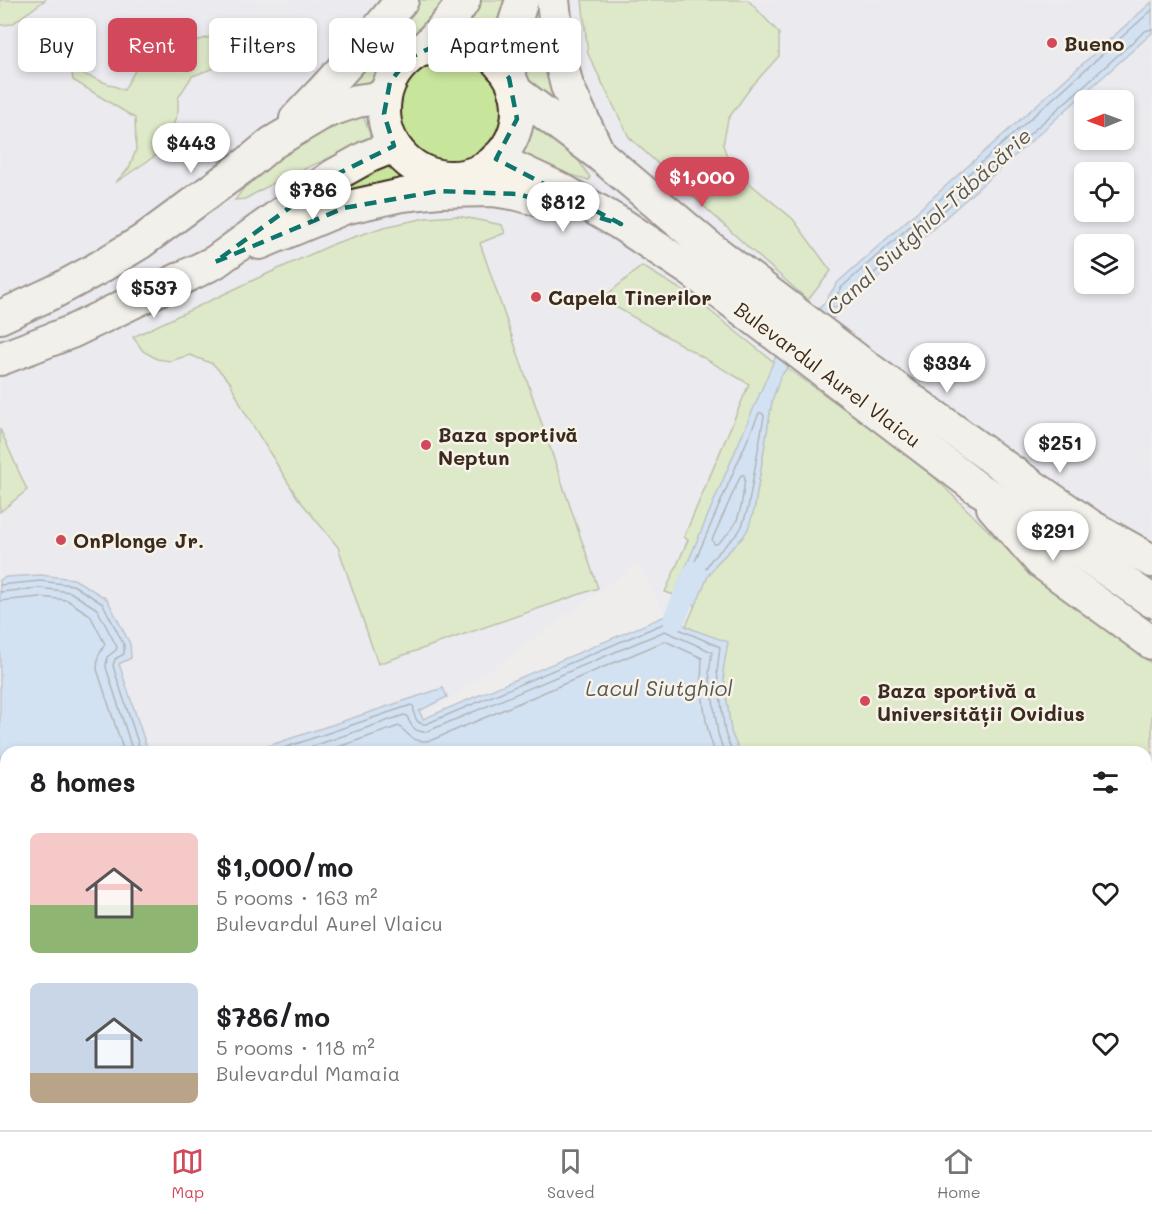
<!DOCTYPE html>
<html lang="en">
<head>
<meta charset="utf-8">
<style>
  body { margin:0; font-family:Mali,sans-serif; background:#f6f6f6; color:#202124; height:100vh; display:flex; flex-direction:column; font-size:22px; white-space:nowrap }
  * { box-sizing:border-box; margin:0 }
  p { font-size:20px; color:#757577 }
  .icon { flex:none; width:33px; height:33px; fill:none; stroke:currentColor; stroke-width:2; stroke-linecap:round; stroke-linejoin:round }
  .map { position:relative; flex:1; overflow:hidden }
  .sheet { position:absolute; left:0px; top:746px; width:1152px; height:386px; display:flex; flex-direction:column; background:#fff; border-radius:18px 18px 0 0; box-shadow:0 3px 9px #0003 }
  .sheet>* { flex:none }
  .banner { position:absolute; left:18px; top:18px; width:600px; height:54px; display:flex; gap:12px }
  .needle { width:39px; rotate:269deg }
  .fabs { position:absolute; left:1074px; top:90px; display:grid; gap:12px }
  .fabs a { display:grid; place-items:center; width:60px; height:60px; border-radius:9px; background:#fff; box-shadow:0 3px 9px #0003; font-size:30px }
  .price { position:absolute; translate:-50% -51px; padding:0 14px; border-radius:21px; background:#fff; color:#222; font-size:20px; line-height:39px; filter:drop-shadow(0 2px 3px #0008) }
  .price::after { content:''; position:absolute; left:50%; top:36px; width:18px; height:14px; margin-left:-9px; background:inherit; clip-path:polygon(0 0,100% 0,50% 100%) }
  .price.active { background:#d1495b; color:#fff }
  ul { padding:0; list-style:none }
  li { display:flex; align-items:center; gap:18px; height:150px; padding:0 30px }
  li span { display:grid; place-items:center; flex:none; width:168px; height:120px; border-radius:9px; color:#555 }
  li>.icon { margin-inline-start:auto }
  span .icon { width:72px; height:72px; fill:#fffc; stroke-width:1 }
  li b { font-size:26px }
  h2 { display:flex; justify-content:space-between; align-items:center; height:72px; padding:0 30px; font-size:26px }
  .tag { padding:0 21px; border-radius:9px; background:#fff; box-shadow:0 3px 9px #0003; font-size:21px; line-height:54px }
  .tag.active { background:#d1495b; color:#fff }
  .menu { display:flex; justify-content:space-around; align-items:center; height:84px; border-top:2px solid #e0e0e0; background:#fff; font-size:16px; color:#757577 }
  .menu a { display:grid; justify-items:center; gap:3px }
  .menu .active { color:#d1495b }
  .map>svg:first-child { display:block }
</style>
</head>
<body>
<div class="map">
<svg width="1152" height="1130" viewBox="0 0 1152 1130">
  <rect width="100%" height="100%" fill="#efedec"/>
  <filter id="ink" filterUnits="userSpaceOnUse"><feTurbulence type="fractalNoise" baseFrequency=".0167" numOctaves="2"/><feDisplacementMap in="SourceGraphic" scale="12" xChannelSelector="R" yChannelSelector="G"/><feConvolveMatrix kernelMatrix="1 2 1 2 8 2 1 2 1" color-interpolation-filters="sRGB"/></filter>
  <g filter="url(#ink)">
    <g fill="#e6e6f1" fill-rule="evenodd">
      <path d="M0 0H1152V664L1028 570 920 463 836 404 776 359 665 616 638 563 422 719 419 711 443 688 253 751H148L119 664 40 575 6 577 0 580ZM1084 100H1124V140H1084ZM1084 172H1124V212H1084ZM1084 244H1124V284H1084Z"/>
      <polygon points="1146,1105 1152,1109 1152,1130 1129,1130 1131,1125 1146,1125"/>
    </g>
    <g fill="#c8e59c" stroke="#82885d" stroke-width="1.5">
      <polygon points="0,0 45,0 12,24 1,25 0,25"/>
      <polygon points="418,0 451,0 398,52 388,67 375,82 365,89 339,98"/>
      <polygon points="473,0 514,0 499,44 477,37 455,27"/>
      <polygon points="530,0 544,0 578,129 522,82 514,67"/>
      <polygon points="582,0 748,0 779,33 779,56 751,87 728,119 723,145 731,168 793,219 831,271 808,300 749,248 629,137 588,54"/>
      <polygon points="236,30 242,58 192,76 178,98 178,111 165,149 115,183 129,168 136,150 135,118 73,80 72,73 78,72 124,90 144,55"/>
      <circle cx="451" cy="109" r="52"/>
      <polygon points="363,116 372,139 275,182 245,199 235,200 252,177 310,137"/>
      <polygon points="524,116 573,153 590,177 589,180 512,158 523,132"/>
      <polygon points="390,157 422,179 475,178 498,170 524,191 299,210"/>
      <polygon points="458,216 502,225 505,233 480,243 598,588 378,664 338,547 297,497 244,411 230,382 213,364 190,355 170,361 157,359 143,351 133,337 258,278 336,243 384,227 426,218"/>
      <polygon points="642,266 690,295 774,362 674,595 665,592 688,540 684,537 749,384 602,299"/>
      <polygon points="787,368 920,463 1028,570 1152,664 1152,916 1146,939 1146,752 739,751 731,732 723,671 727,643 694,630 686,626 708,576 716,564 743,537 754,510 772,401 780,377"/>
      <polygon points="0,429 27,490 0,512"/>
      <polygon points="0,796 6,813 6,927 0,941"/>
      <polygon points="873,1125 1099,1125 1098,1130 872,1130"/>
    </g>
    <g fill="#b1d5fa" stroke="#8291a2" stroke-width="1.5">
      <polygon points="1152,2 1152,33 833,318 787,368 780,377 772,401 754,510 748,529 743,537 716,564 708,576 696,605 674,595 775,358 825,302 837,283"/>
      <polygon points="40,575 74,579 107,599 130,644 131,658 119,664 148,751 6,752 6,813 0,796 0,580 6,577"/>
      <polygon points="665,616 694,630 728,642 723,671 731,732 739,751 253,751 443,688 447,697 419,711 423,719"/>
      <path d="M6 927V967C0 950 0 944 6 927Z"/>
      <polygon points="6,969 6,1125 873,1125 872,1130 0,1130 0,975"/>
    </g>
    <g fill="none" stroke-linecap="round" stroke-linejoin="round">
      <g stroke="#6a6e76" stroke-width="1.5">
        <polyline points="1152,10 842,287 831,304 832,307 836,307 1145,31 1152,29"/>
        <polygon points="759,413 762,413 764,416 748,508 742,526 738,533 711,560 703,573 694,594 690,596 684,593 683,589"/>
        <path d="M741 475H744L745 478C743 493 742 512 734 526 730 533 723 538 717 544H714L712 540Z"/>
        <polyline points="0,585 40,581 73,585 103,604 124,645 124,654 115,659 113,666 141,752"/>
        <polyline points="0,592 40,588 70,592 97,609 117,647 116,650 107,657 106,667 133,752"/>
        <polyline points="0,601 40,597 67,600 90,615 105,644 98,657 97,669 124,752"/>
        <path d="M272 752 411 705 414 707C413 715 416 725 426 724L665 623 720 647 717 672 725 733 732 752"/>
        <path d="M296 752 404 715 407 716C411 727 416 734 428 731L665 631 712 652 709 673 718 734 724 752"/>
        <path d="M324 752 399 726C410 736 414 744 432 740L665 641 702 658C700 685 704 726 715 752"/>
      </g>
      <polyline stroke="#b1d5fa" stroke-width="22" points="674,620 695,572"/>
      <g stroke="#3b2a1e" stroke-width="27">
        <g id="minor">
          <polyline points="1146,961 1152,936"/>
          <polyline points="1106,1130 1107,1125"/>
        </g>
      </g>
      <g stroke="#3b2a1e" stroke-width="36">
        <g id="secondary">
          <polyline points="553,0 559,54 567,86 598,152"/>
          <circle cx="451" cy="110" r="67"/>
          <path d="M423 50C437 34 453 19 464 0"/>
          <polyline points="501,66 522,0"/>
          <polyline points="515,91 600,155 705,244 865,366 999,463 1092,527 1152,561"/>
          <path d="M296 119C334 80 368 42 402 0"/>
          <polyline points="496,159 564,191 621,224 692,271 977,488 1052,532 1152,601"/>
          <polyline points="260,243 344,208 402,195 439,191 493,190 518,194 557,205"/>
          <polyline points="0,317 54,292 95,270 141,242 248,163 272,143 324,112 357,101 385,97"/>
          <polyline points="0,359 71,332 215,262 333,176 367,157 394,146"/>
          <polyline points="993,507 1041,562 1152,643"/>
        </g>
      </g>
      <use href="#minor" stroke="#f7f3e8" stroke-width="22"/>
      <use href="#secondary" stroke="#f7f3e8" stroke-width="32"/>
    </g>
  </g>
  <path d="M0 0H1152V1130H0ZM439 44 473 47 488 55 509 78 517 119 496 159 621 224 518 194 439 191 344 208 215 262 333 176 394 146 384 114 390 82 409 58Z" fill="#efedec" fill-opacity=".55" fill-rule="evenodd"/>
  <path fill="none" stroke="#0f766e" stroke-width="4.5" stroke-dasharray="12 8" stroke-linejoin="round" d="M439 44 473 47 488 55 509 78 517 119 496 159 621 224 518 194 439 191 344 208 215 262 333 176 394 146 384 114 390 82 409 58Z"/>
  <g fill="#d1495b" stroke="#f7f3e8" stroke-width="2">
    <circle cx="1052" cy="43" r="6"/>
    <circle cx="536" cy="297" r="6"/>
    <circle cx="426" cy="445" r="6"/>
    <circle cx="61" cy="540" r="6"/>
    <circle cx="865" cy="701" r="6"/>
  </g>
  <g text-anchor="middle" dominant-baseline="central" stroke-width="5" stroke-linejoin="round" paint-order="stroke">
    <g font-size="20" font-weight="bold" fill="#3b2a1e" stroke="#f7f3e8" text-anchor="start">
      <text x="1064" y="43">Bueno</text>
      <text x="548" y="297">Capela Tinerilor</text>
      <text x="438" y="434">Baza sportivă<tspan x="438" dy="23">Neptun</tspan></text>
      <text x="73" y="540">OnPlonge Jr.</text>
      <text x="877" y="690">Baza sportivă a<tspan x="877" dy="23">Universității Ovidius</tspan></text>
    </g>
    <g font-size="20" fill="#3b2a1e" stroke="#f7f3e8">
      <text transform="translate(828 374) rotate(37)">Bulevardul Aurel Vlaicu</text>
    </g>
    <g font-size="21" font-style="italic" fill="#585555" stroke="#f7f3e8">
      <text transform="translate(928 221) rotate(-42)">Canal Siutghiol-Tăbăcărie</text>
      <text x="659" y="687">Lacul Siutghiol</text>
    </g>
  </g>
</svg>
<div class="fabs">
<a><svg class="needle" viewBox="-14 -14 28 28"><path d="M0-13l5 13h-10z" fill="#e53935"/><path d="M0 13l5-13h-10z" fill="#757577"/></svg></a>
<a><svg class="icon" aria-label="locate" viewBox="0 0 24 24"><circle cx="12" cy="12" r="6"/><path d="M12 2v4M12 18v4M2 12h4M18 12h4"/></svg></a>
<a><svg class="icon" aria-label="layers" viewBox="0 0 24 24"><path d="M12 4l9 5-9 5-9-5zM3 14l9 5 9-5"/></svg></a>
</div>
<b class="price" style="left:191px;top:174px">$443</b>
<b class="price active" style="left:702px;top:208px">$1,000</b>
<b class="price" style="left:313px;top:221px">$786</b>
<b class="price" style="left:563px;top:233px">$812</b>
<b class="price" style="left:154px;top:319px">$537</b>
<b class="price" style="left:947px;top:394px">$334</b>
<b class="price" style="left:1060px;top:474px">$251</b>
<b class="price" style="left:1053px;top:562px">$291</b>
<div class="banner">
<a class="tag">Buy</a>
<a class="tag active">Rent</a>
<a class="tag">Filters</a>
<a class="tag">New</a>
<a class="tag">Apartment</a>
</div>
<section class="sheet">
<h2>8 homes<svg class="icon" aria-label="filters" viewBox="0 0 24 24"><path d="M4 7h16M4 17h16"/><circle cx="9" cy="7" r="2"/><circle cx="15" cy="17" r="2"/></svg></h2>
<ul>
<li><span style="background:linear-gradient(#f6c9c9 60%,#8fb573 0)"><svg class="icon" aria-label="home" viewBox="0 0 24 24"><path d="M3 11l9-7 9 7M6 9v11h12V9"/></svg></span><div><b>$1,000/mo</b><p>5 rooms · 163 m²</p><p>Bulevardul Aurel Vlaicu</p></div><svg class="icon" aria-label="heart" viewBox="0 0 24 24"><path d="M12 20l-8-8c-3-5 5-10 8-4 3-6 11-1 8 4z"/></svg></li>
<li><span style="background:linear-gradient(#c9d6e8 75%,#b9a48a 0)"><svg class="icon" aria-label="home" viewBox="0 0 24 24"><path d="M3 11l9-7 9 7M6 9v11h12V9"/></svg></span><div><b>$786/mo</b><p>5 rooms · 118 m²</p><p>Bulevardul Mamaia</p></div><svg class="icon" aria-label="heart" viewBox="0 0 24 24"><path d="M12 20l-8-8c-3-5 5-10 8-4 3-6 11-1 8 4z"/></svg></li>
</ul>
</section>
</div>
<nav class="menu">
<a class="active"><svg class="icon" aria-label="map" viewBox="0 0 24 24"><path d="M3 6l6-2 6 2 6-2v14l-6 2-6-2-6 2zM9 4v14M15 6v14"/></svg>Map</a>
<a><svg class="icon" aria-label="saved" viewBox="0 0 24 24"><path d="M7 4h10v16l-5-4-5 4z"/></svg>Saved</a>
<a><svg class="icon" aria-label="home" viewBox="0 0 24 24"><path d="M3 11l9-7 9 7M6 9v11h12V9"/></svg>Home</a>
</nav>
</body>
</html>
